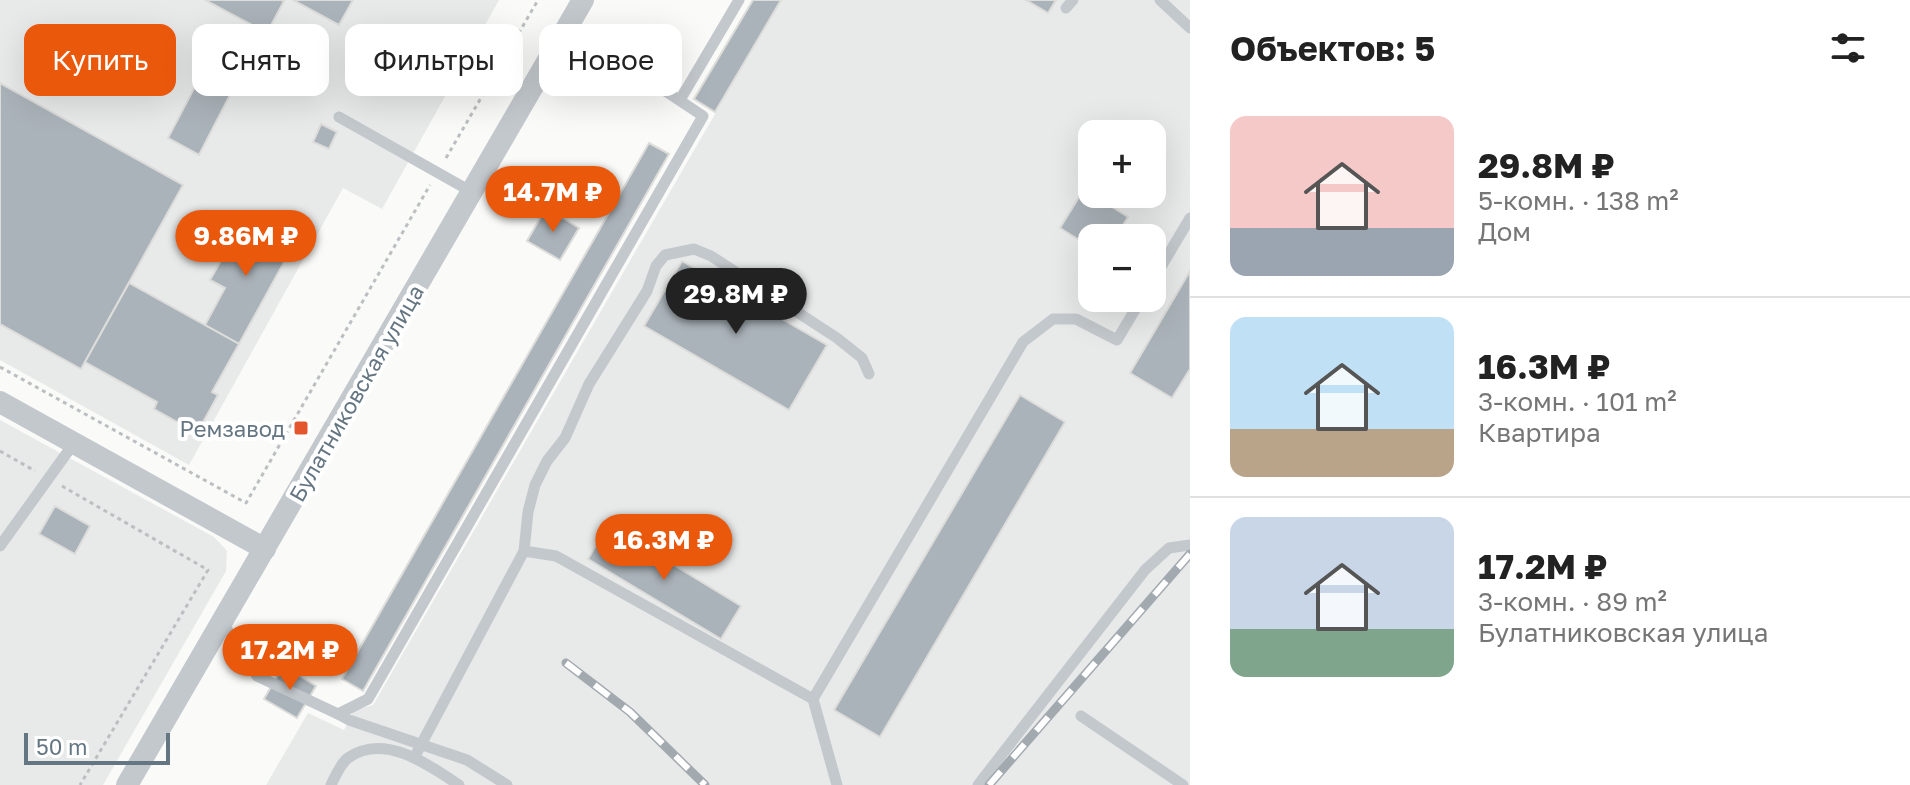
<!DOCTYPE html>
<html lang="ru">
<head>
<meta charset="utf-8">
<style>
  body { margin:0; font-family:"Golos Text",sans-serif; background:#f2f2f2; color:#222; height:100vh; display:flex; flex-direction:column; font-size:30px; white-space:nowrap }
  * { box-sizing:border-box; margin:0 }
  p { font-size:26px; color:#767676 }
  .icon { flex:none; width:44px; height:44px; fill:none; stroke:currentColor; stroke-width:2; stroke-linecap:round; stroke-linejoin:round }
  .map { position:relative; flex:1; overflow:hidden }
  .side { display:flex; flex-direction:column; background:#fff; width:720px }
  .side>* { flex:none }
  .guide { position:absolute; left:24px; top:24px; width:760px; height:72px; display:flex; gap:16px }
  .fabs { position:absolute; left:1078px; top:120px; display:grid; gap:16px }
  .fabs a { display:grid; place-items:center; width:88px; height:88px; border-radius:16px; background:#fff; box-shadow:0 8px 32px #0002; font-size:40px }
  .scale { position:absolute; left:24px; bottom:20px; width:146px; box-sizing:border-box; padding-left:8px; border:4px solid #657683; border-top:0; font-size:22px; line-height:28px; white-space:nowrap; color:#657683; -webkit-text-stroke:6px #fff; paint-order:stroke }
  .price { position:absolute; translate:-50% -68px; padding:0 18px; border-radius:28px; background:#ea580c; color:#fff; font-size:26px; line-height:52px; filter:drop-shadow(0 2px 4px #0008) }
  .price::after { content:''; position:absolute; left:50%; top:48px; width:24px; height:18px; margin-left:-12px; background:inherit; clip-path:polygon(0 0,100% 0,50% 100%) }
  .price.selected { background:#222; color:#fff }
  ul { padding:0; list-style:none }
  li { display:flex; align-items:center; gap:24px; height:200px; padding:0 40px }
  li+li { border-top:2px solid #e0e0e0 }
  li span { display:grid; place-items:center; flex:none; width:224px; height:160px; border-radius:16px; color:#555 }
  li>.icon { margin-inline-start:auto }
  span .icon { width:96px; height:96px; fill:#fffc; stroke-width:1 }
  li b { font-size:34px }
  h2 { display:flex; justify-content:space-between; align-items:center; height:96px; padding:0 40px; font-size:34px }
  .chip { padding:0 28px; border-radius:16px; background:#fff; box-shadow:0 8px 32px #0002; font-size:28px; line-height:72px }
  .chip.selected { background:#ea580c; color:#fff }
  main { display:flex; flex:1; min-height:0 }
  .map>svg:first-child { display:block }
</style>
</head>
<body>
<main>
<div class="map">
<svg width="1190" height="785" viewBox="0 0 1190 785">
  <rect width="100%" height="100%" fill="#fafaf8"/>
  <g fill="#e8e9e9" fill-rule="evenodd">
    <polygon points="0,0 499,0 382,209 343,188 189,465 0,360"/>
    <path d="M781 0H1190V785H266L308 713 344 730 354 710 373 705ZM1092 134H1152V194H1092ZM1092 238H1152V298H1092Z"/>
    <polygon points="0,420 214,537 227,551 226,571 103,785 0,785"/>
  </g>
  <g fill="#aab3b9" stroke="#dcdcda" stroke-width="2">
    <polygon points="205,0 281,0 284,1 267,33"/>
    <polygon points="293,0 353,0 339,25"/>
    <polygon points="753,0 781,0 715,112 694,99"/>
    <polygon points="1026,0 1056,0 1048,13"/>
    <polygon points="201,75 232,91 199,155 168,138"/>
    <polygon points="0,83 183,185 81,369 0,324"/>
    <polygon points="321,124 337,132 329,149 313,142"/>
    <polygon points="649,143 669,154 363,691 342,679"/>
    <polygon points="1084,189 1128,217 1115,238 1092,238 1092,248 1060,228"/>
    <polygon points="546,208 579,228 560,260 527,241"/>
    <polygon points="246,217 294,244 239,344 205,325 225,288 210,280"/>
    <polygon points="682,261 827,345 789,410 644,326"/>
    <polygon points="1190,271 1190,369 1172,398 1130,373"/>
    <polygon points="129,283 239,344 212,392 218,395 197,433 154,409 157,402 85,362"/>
    <polygon points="1020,395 1065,422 880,737 834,710"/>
    <polygon points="55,506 90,526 75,554 39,534"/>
    <polygon points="608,525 741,606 721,639 588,559"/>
    <polygon points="283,666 316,686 297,718 264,699"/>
  </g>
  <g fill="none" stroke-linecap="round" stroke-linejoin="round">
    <g stroke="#bbbfc2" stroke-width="3" stroke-dasharray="4 4" stroke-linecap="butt">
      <polyline points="446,158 538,0"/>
      <polyline points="0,367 246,503 430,185"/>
      <polyline points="0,451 35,471"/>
      <polyline points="62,486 208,570 80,785"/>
    </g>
    <g stroke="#c3c8cc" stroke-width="11">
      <polyline points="1160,0 1190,28"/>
      <polyline points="1066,8 1073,0"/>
      <polyline points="680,100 739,0"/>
      <polyline points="339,117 472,192"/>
      <polyline points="1152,282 1190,218"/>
      <polyline points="0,546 74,443"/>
      <polyline points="524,551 556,556 813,699"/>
      <polyline points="223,623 257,676 338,714 368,699 703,116 567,26"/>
      <polyline points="338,714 349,720 467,760 507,785"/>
      <polyline points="1081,716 1183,785"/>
      <polyline points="414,758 524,551 528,512 535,485 547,461 565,438 589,384 647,291 656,266 665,255 694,249 711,256 837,338 862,358 869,374"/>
      <path d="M331 785C335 777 340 764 348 758 384 732 429 765 459 785"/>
      <polyline points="837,785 813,699 1023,342 1053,319 1076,319 1117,340 1142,298"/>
      <polyline points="978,785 1145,570 1169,548 1190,545"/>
    </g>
    <g stroke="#c3c8cc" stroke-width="22">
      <polyline points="0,402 265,549"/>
      <polyline points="127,785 583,0"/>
    </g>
    <g stroke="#a2aab0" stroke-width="9">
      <g id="rail">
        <polyline points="566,663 630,712 705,785"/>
        <polyline points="989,785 1190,554"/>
      </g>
    </g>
    <use href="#rail" stroke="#fff" stroke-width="6" stroke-dasharray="18" stroke-linecap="butt"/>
  </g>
  <rect fill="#e4572e" stroke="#fff" stroke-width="3" x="293" y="420" width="16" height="16" rx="4"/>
  <g text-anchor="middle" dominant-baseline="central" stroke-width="8" stroke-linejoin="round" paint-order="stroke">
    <g font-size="22" fill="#657683" stroke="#fff">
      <text transform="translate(356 393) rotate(-60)">Булатниковская улица</text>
    </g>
    <g font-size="22" fill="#657683" stroke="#fff" text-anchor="end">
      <text x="285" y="428">Ремзавод</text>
    </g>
  </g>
</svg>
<div class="fabs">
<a>+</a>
<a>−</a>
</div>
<div class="scale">50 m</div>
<b class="price" style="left:553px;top:234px">14.7M ₽</b>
<b class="price" style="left:246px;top:278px">9.86M ₽</b>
<b class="price selected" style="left:736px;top:336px">29.8M ₽</b>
<b class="price" style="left:664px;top:582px">16.3M ₽</b>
<b class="price" style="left:290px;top:692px">17.2M ₽</b>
<div class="guide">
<a class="chip selected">Купить</a>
<a class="chip">Снять</a>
<a class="chip">Фильтры</a>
<a class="chip">Новое</a>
</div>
</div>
<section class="side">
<h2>Объектов: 5<svg class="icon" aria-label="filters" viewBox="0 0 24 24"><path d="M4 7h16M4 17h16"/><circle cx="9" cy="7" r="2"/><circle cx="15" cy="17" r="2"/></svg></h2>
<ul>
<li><span style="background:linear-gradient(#f6c9c9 70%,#9aa5b1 0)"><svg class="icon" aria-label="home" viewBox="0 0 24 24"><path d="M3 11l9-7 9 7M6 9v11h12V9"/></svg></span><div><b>29.8M ₽</b><p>5-комн. · 138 m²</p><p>Дом</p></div></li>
<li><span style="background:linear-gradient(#bfe0f5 70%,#b9a48a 0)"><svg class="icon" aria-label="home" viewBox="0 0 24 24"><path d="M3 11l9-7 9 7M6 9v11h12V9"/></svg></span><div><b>16.3M ₽</b><p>3-комн. · 101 m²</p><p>Квартира</p></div></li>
<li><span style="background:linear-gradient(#c9d6e8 70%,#7fa58c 0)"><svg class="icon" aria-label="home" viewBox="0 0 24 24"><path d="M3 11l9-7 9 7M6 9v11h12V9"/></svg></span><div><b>17.2M ₽</b><p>3-комн. · 89 m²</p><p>Булатниковская улица</p></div></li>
</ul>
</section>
</main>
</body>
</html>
